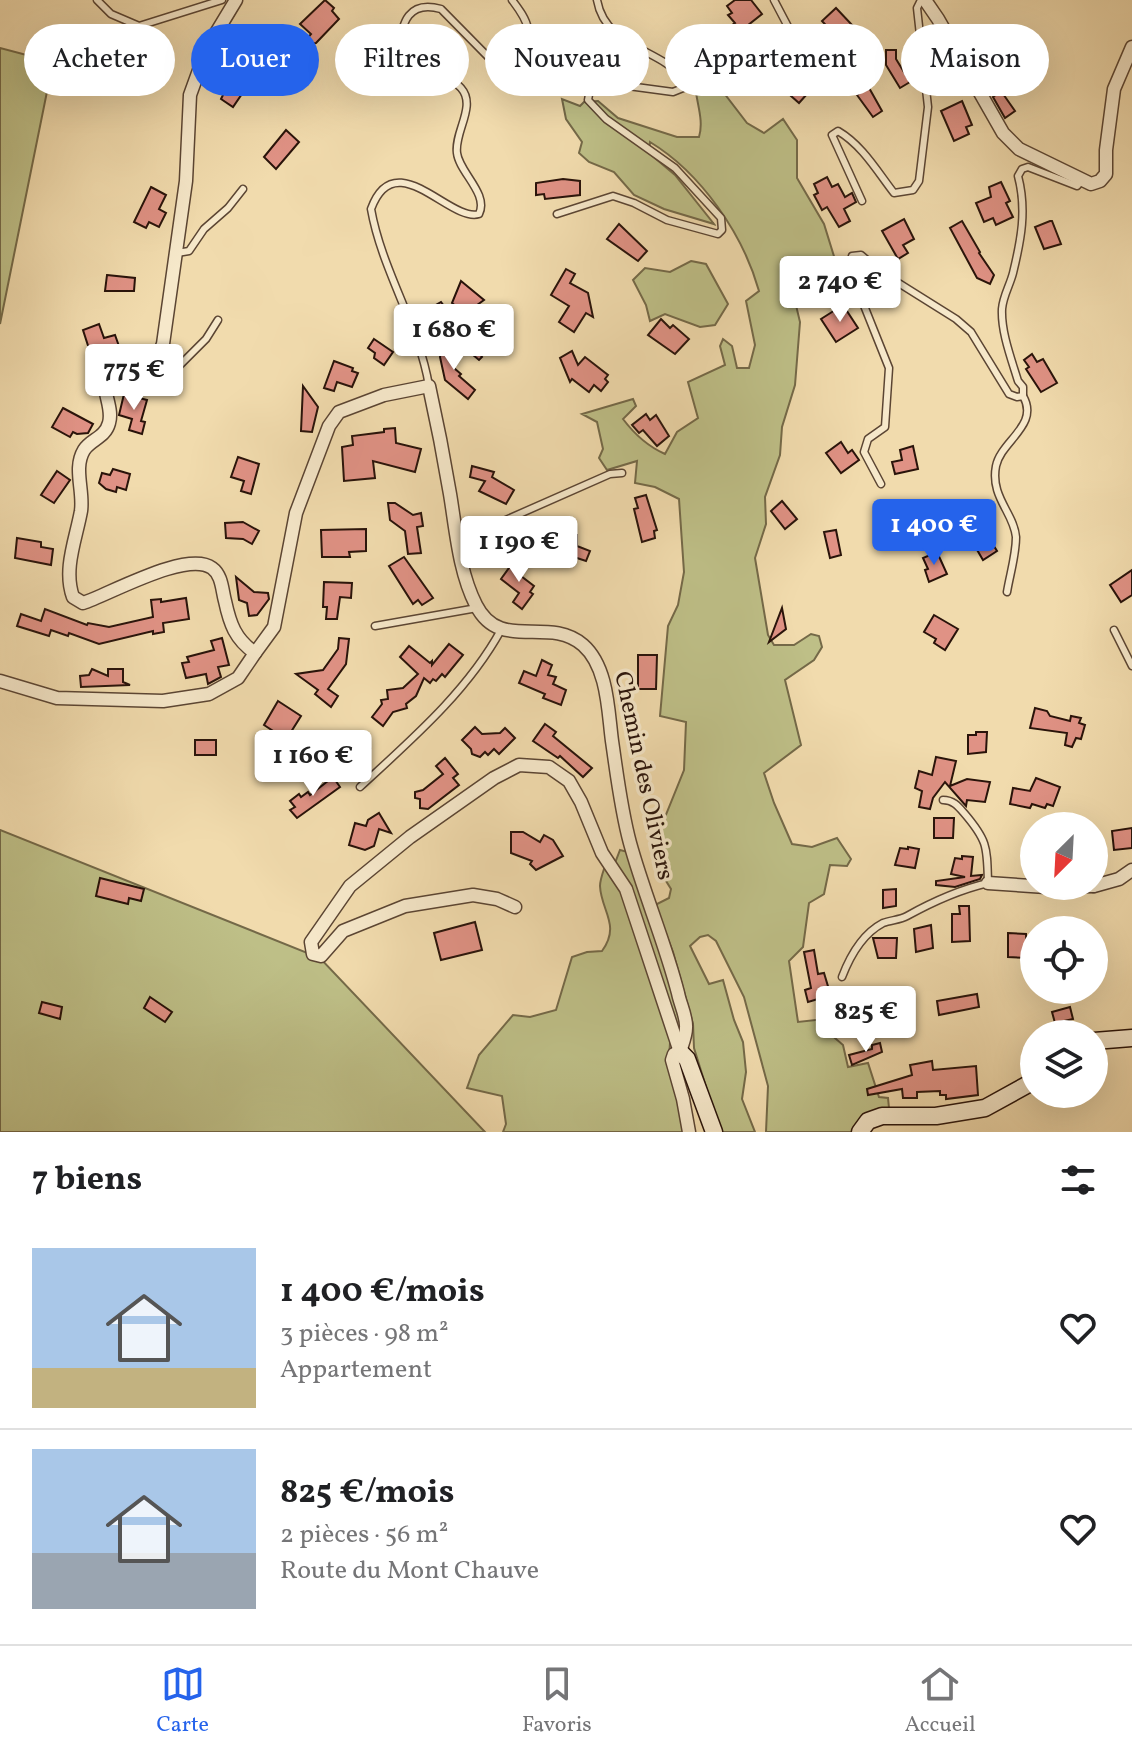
<!DOCTYPE html>
<html lang="fr">
<head>
<meta charset="utf-8">
<style>
  body { margin:0; font-family:Vollkorn,serif; background:#f6f6f6; color:#202124; height:100vh; display:flex; flex-direction:column; font-size:30px; white-space:nowrap }
  * { box-sizing:border-box; margin:0 }
  p { font-size:26px; color:#757577 }
  .icon { flex:none; width:44px; height:44px; fill:none; stroke:currentColor; stroke-width:2; stroke-linecap:round; stroke-linejoin:round }
  .map { position:relative; height:1132px; overflow:hidden }
  .panel { display:flex; flex-direction:column; background:#fff; flex:1 }
  .panel>* { flex:none }
  .top-card { position:absolute; left:24px; top:24px; width:1084px; height:72px; display:flex; gap:16px }
  .needle { width:52px; rotate:204deg }
  .controls { position:absolute; left:1020px; top:812px; display:grid; gap:16px }
  .controls a { display:grid; place-items:center; width:88px; height:88px; border-radius:50%; background:#fff; box-shadow:0 8px 32px #0002; font-size:40px }
  .price { position:absolute; translate:-50% -68px; padding:0 18px; border-radius:8px; background:#fff; color:#222; font-size:26px; line-height:52px; filter:drop-shadow(0 2px 4px #0008) }
  .price::after { content:''; position:absolute; left:50%; top:48px; width:24px; height:18px; margin-left:-12px; background:inherit; clip-path:polygon(0 0,100% 0,50% 100%) }
  .price.active { background:#2563eb; color:#fff }
  ul { padding:0; list-style:none }
  li { display:flex; align-items:center; gap:24px; height:200px; padding:0 32px }
  li+li { border-top:2px solid #e0e0e0 }
  li span { display:grid; place-items:center; flex:none; width:224px; height:160px; border-radius:0px; color:#555 }
  li>.icon { margin-inline-start:auto }
  span .icon { width:96px; height:96px; fill:#fffc; stroke-width:1 }
  li b { font-size:34px }
  h2 { display:flex; justify-content:space-between; align-items:center; height:96px; padding:0 32px; font-size:34px }
  .pill { padding:0 28px; border-radius:36px; background:#fff; box-shadow:0 8px 32px #0002; font-size:28px; line-height:72px }
  .pill.active { background:#2563eb; color:#fff }
  .menu { display:flex; justify-content:space-around; align-items:center; height:112px; border-top:2px solid #e0e0e0; background:#fff; font-size:22px; color:#757577 }
  .menu a { display:grid; justify-items:center; gap:4px }
  .menu .active { color:#2563eb }
  .map>svg:first-child { display:block }
</style>
</head>
<body>
<div class="map">
<svg width="1132" height="1132" viewBox="0 0 1132 1132">
  <rect width="100%" height="100%" fill="#f1dbad"/>
  <filter id="stains"><feTurbulence type="fractalNoise" baseFrequency=".0025" numOctaves="4"/><feColorMatrix values="0 0 0 0 .2 0 0 0 0 .09 0 0 0 0 .02 0 0 0 .5 -.17"/></filter>
  <radialGradient id="worn" r=".72"><stop offset=".6" stop-color="#630" stop-opacity="0"/><stop offset="1" stop-color="#630" stop-opacity=".3"/></radialGradient>
  <g fill="#bebf87" stroke="#746948" stroke-width="2">
    <polygon points="0,48 53,62 0,324"/>
    <path d="M698 70 707 71 747 123 764 133 783 119 797 140V178L824 224 837 266 827 285 810 295 789 276 800 322 795 385 782 427 780 455 765 497 766 524 755 558 768 635 774 645H794L811 634 819 636 822 647 814 660 785 680 801 745 764 773 774 803 792 844 812 847 837 838 851 859 847 866 830 865 824 894 809 903 803 947 789 961 798 1022 825 1019 833 1021 828 1032 843 1045 848 1067 868 1063 879 1097 888 1098 889 1108 855 1132H766L768 1086 744 997 716 941 708 935 700 937 690 946 709 984 723 980 734 1020 743 1042 746 1072 742 1099 755 1132H720L694 1048 693 1024 673 952 655 905 669 898 671 889 656 865 657 837 684 770 686 722 660 716 668 626 678 605 684 572 679 499 655 487 635 483 637 461 607 470 599 458 603 449 597 422 582 414 633 399 636 406 623 419C635 435 647 446 665 454L677 432 698 418 688 382 725 365 720 346 723 339 732 346 737 368H749L755 345 746 301 759 291C743 234 701 173 650 142L649 153 675 175 714 224 664 209 634 195 614 172 589 162 579 153 582 142 566 119 562 99 580 106 584 102 598 101 618 118 677 137H699C706 114 689 90 698 70Z"/>
    <polygon points="691,261 706,264 728,304 715,325 700,327 665,314 650,321 646,305 633,280 645,268 670,272"/>
    <polygon points="0,830 320,958 485,1132 0,1132"/>
    <path d="M620 850 628 852 668 968 683 1030 670 1043 669 1059 687 1132H503L506 1124 502 1096 467 1088 479 1055 513 1015 530 1017 556 1010 572 957 587 952 602 951C621 925 601 911 600 886 600 880 603 872 605 866L615 863Z"/>
  </g>
  <g fill="#e09285" stroke="#29130a" stroke-width="2">
    <polygon points="325,0 334,8 332,11 339,19 316,43 301,46 311,34 300,24"/>
    <polygon points="735,0 751,0 762,14 738,33 732,25 735,23 728,15 732,13 727,6"/>
    <polygon points="836,8 852,25 863,33 853,49 842,43 822,21"/>
    <polygon points="886,50 896,50 896,59 910,82 900,88 886,65"/>
    <polygon points="781,54 805,75 796,85 807,94 799,103 765,73"/>
    <polygon points="227,71 248,85 233,107 221,99 223,95 215,89"/>
    <polygon points="868,86 882,111 873,117 857,95"/>
    <polygon points="1001,91 1015,111 1005,118 993,97"/>
    <polygon points="962,101 972,125 966,127 969,134 954,141 941,111"/>
    <polygon points="286,130 299,142 276,169 264,157"/>
    <polygon points="827,177 832,187 838,184 845,197 852,193 856,202 844,209 850,221 839,227 827,207 822,210 814,195 818,193 814,184"/>
    <polygon points="563,179 580,181 580,195 545,199 544,194 536,195 536,183"/>
    <polygon points="1001,182 1010,201 1006,203 1013,217 996,225 993,218 984,222 976,203 991,197 989,187"/>
    <polygon points="151,187 166,195 159,209 166,213 159,227 149,222 146,228 134,222"/>
    <polygon points="904,219 914,239 903,245 908,253 898,259 882,231"/>
    <polygon points="962,221 980,252 979,253 994,275 990,284 977,278 950,228"/>
    <polygon points="1050,221 1052,221 1061,244 1044,249 1035,227"/>
    <polygon points="619,224 647,251 638,261 607,239"/>
    <polygon points="566,269 575,274 570,283 588,293 593,317 586,313 574,332 559,322 569,306 551,295"/>
    <polygon points="107,275 135,278 134,291 105,291"/>
    <polygon points="461,281 484,300 455,321 482,357 479,360 453,338 436,305 441,302 450,314 457,307 452,303"/>
    <polygon points="843,305 858,328 836,342 821,319"/>
    <polygon points="661,319 670,328 673,325 689,339 675,354 648,335"/>
    <polygon points="99,324 104,338 115,335 120,349 92,358 83,330"/>
    <polygon points="374,339 393,352 384,365 374,358 375,353 368,348"/>
    <polygon points="442,345 454,346 454,368 461,374 459,376 475,390 468,399 445,380 440,357"/>
    <polygon points="572,351 578,365 585,357 608,375 605,379 608,382 601,391 594,385 589,392 572,379 570,382 560,358"/>
    <polygon points="1032,354 1037,362 1043,359 1057,383 1041,392 1026,369 1029,367 1024,360"/>
    <polygon points="334,361 353,368 352,371 358,373 352,387 337,382 334,391 324,388"/>
    <polygon points="303,386 318,407 312,432 301,431"/>
    <polygon points="124,394 147,400 141,421 145,422 142,434 129,430 132,419 119,415"/>
    <polygon points="63,408 93,424 88,433 77,434 73,432 70,437 52,427"/>
    <polygon points="646,414 650,420 656,415 669,436 657,446 643,430 639,433 632,425"/>
    <polygon points="395,428 396,443 421,449 415,472 373,461 375,478 344,481 342,447 353,445 352,436 384,432 384,429"/>
    <polygon points="841,442 848,453 852,450 859,460 841,473 826,453"/>
    <polygon points="913,446 918,469 895,474 892,462 902,460 900,450"/>
    <polygon points="238,457 259,464 251,494 241,491 244,481 231,477"/>
    <polygon points="472,466 494,472 492,477 514,490 506,504 479,491 485,481 470,477"/>
    <polygon points="113,469 130,474 126,490 117,487 116,492 106,489 99,483 102,473 110,475"/>
    <polygon points="57,471 70,480 54,503 41,495"/>
    <polygon points="646,495 657,530 654,531 655,538 642,542 634,509 638,508 635,498"/>
    <polygon points="782,501 797,519 785,529 771,511"/>
    <polygon points="388,503 395,503 413,515 421,513 423,526 417,527 421,553 408,554 405,531 390,520"/>
    <polygon points="243,522 259,531 252,544 243,539 226,538 225,523"/>
    <polygon points="565,524 567,535 577,535 577,546 590,551 586,561 574,557 572,564 565,562 553,549 558,544 554,526"/>
    <polygon points="982,527 997,551 983,560 969,536"/>
    <polygon points="366,529 366,551 349,552 350,557 322,557 321,530"/>
    <polygon points="836,530 841,555 830,558 824,532"/>
    <polygon points="17,538 41,542 41,547 53,549 51,565 15,558"/>
    <polygon points="937,552 947,574 929,582 925,570 928,569 923,558"/>
    <polygon points="404,557 433,598 422,605 418,600 413,604 389,566"/>
    <polygon points="514,561 525,570 521,576 534,586 530,592 533,594 522,609 513,602 519,593 501,579"/>
    <polygon points="1132,570 1132,595 1121,602 1110,585"/>
    <polygon points="236,577 254,592 268,593 269,599 257,615 249,616 247,603 239,600"/>
    <polygon points="324,582 352,583 351,598 340,597 337,619 326,619 327,607 323,607"/>
    <polygon points="186,598 189,619 163,623 164,632 153,634 153,631 99,644 69,633 68,636 51,630 49,636 17,626 21,614 41,621 45,609 87,625 88,623 109,627 153,617 151,600 161,599 161,602"/>
    <polygon points="782,608 786,629 769,642"/>
    <polygon points="934,615 958,629 945,650 934,643 936,639 924,632"/>
    <polygon points="222,638 229,665 218,667 221,677 208,684 206,674 186,678 182,663 189,662 187,657 214,650 211,641"/>
    <polygon points="339,638 349,639 346,664 328,689 338,696 331,707 315,694 318,690 296,674 323,670 338,649"/>
    <polygon points="449,644 463,655 445,677 442,674 436,681 433,679 430,683 424,678 416,696 406,704 407,708 393,712 383,726 372,717 382,704 381,700 388,699 387,690 403,688 418,674 400,657 409,646 430,663 432,661 432,665"/>
    <polygon points="638,655 657,655 656,689 638,689"/>
    <polygon points="542,660 552,665 548,675 556,677 553,684 566,690 561,705 543,698 545,694 519,683 524,671 536,676"/>
    <polygon points="92,669 108,676 108,669 123,669 123,682 130,685 81,687 80,676 89,675"/>
    <polygon points="278,701 301,716 289,735 286,733 281,736 264,725"/>
    <polygon points="1035,708 1047,711 1050,716 1070,721 1071,716 1081,718 1079,723 1085,725 1081,739 1076,738 1072,747 1065,745 1067,733 1030,728"/>
    <polygon points="545,724 556,732 553,736 592,768 583,777 560,756 558,758 533,741"/>
    <polygon points="475,727 482,734 500,733 505,728 515,738 499,754 494,749 488,755 485,752 480,757 472,754 471,749 462,740"/>
    <polygon points="336,732 345,745 360,734 370,748 341,766 326,739"/>
    <polygon points="976,732 987,732 986,752 968,754 968,735 976,735"/>
    <rect x="195" y="740" width="21" height="15"/>
    <polygon points="936,757 956,761 950,786 967,779 990,782 985,802 967,800 966,806 945,782 933,798 930,809 919,807 922,791 915,788 919,771 932,775"/>
    <polygon points="445,758 458,774 453,778 459,785 428,809 420,808 420,799 415,798 415,792 423,790 443,774 436,766"/>
    <polygon points="333,777 340,787 297,818 290,810 295,807 290,801 299,794 301,797 308,792 310,795"/>
    <polygon points="1036,778 1060,787 1053,806 1047,804 1045,808 1032,804 1030,808 1010,804 1013,788 1030,791"/>
    <polygon points="379,813 391,833 379,829 374,846 365,850 349,845 355,823 366,826 368,820"/>
    <polygon points="934,818 954,818 953,838 934,838"/>
    <polygon points="1132,828 1132,848 1114,850 1112,831"/>
    <polygon points="511,832 523,832 540,842 544,835 553,840 563,856 536,870 530,864 532,861 511,853"/>
    <polygon points="908,847 919,849 915,868 895,865 900,848 908,849"/>
    <polygon points="962,856 973,857 971,876 982,875 980,879 955,887 936,885 936,881 965,877 951,874 955,858 962,859"/>
    <polygon points="100,878 144,889 141,901 129,898 128,904 96,896"/>
    <polygon points="896,889 896,906 883,908 883,890"/>
    <polygon points="959,906 969,906 970,941 952,942 952,914 960,914"/>
    <polygon points="475,922 482,950 441,960 434,933"/>
    <polygon points="931,925 933,948 916,952 914,929"/>
    <polygon points="1008,933 1026,934 1027,958 1008,957"/>
    <polygon points="873,938 897,938 896,958 878,958"/>
    <polygon points="814,950 818,974 824,973 830,993 827,993 828,996 808,1002 805,990 811,988 804,952"/>
    <polygon points="977,994 979,1007 939,1015 937,1001"/>
    <polygon points="150,997 172,1012 165,1022 144,1008"/>
    <polygon points="42,1002 62,1007 60,1019 39,1013"/>
    <polygon points="1070,1007 1073,1019 1055,1023 1052,1012"/>
    <polygon points="880,1043 882,1052 852,1065 849,1055 872,1049 872,1045"/>
    <polygon points="932,1061 933,1070 976,1066 978,1095 946,1099 946,1095 940,1095 940,1091 917,1092 917,1098 903,1098 902,1089 868,1095 867,1089 912,1075 910,1065"/>
  </g>
  <g fill="none" stroke-linecap="round" stroke-linejoin="round">
    <g stroke="#5b4533" stroke-width="9">
      <g id="lane">
        <polyline points="97,0 111,14 139,26 222,0"/>
        <polyline points="774,0 805,59 818,90"/>
        <path d="M862 201 832 135 838 131C862 145 877 171 894 193L913 190 919 181 928 107 917 8 921 0"/>
        <path d="M557 214 613 196 634 203 667 220 718 234 722 230 721 218 675 168 606 119 588 100 591 84 606 83 673 92 683 88V77C656 48 605 46 597 0"/>
        <polyline points="177,253 189,251 204,229 228,208 243,189"/>
        <polyline points="159,354 162,373 169,376 206,339 218,320"/>
        <path d="M429 386C419 325 382 271 371 209 395 143 450 223 479 214 489 194 459 172 457 153 454 132 477 106 461 88 445 70 414 70 400 49 401 22 409 0 441 9L505 74C526 75 531 47 528 29 526 18 518 8 512 0"/>
        <path d="M881 484 864 452 868 439 885 427 889 368 849 268 852 256 861 255 881 272 956 319 971 332 1009 394 1017 397 1023 396V387L1018 381C1011 358 1001 332 1002 309 1003 296 1010 285 1013 273 1021 240 1027 210 1018 176L1022 169 1028 167 1077 186 1082 180"/>
        <polyline points="458,541 610,474 622,473"/>
        <path d="M1007 592C1010 574 1016 555 1016 537 1014 513 990 497 996 466 1001 441 1040 425 1023 396"/>
        <polyline points="375,626 477,608"/>
        <polyline points="1114,630 1132,666"/>
        <path d="M360 787C411 740 467 692 501 630"/>
        <path d="M842 977C850 956 862 934 883 923 891 920 900 920 907 916 934 901 958 890 988 883 987 847 988 841 964 813 958 806 953 800 943 800"/>
      </g>
    </g>
    <g stroke="#5b4533" stroke-width="15">
      <g id="street">
        <path d="M236 0 207 48 190 95 186 181 163 344 159 354 117 363 107 369C99 389 114 406 109 423 105 438 91 439 84 450 73 468 84 491 81 511 76 539 63 569 73 597L83 603C110 594 187 550 212 568 222 575 222 590 225 601 230 624 235 639 255 653L274 627 296 513 329 426 339 412 384 395 429 386C437 422 444 458 450 494 456 530 459 572 476 605 500 653 548 615 583 645 608 667 608 711 612 741 617 775 621 810 630 843 644 894 665 942 678 993 680 1004 687 1017 686 1028 686 1036 682 1045 680 1052"/>
        <polyline points="925,0 938,19 1003,133 1019,149 1091,184 1100,181 1106,174 1106,150 1114,89 1132,47"/>
        <polyline points="0,681 57,698 163,701 209,694 238,678 255,653"/>
        <polyline points="988,883 1046,887 1093,886"/>
        <polyline points="1094,886 1119,879 1132,870"/>
        <polyline points="515,907 497,899 473,895 405,906 343,931 321,956 313,954 311,942 350,886 410,837 494,778 519,765 549,767 569,781 581,802 602,853 626,889 680,1052"/>
        <polyline points="680,1052 674,1054 672,1060 683,1099 689,1132"/>
      </g>
    </g>
    <g stroke="#29130a" stroke-width="19">
      <g id="secondary">
        <polyline points="1094,1041 1132,1038"/>
        <polyline points="680,1052 687,1059 714,1132"/>
        <polyline points="860,1132 868,1121 882,1116 936,1116 985,1108 1034,1081"/>
      </g>
    </g>
    <use href="#lane" stroke="#f6e8ca" stroke-width="6"/>
    <use href="#street" stroke="#f6e8ca" stroke-width="12"/>
    <use href="#secondary" stroke="#f6e8ca" stroke-width="16"/>
  </g>
  <g text-anchor="middle" dominant-baseline="central" stroke-width="7" stroke-linejoin="round" paint-order="stroke">
    <g font-size="24" fill="#29130a" stroke="#f6e8ca">
      <text transform="translate(643 776) rotate(78)">Chemin des Oliviers</text>
    </g>
  </g>
  <rect width="100%" height="100%" filter="url(#stains)"/>
  <rect width="100%" height="100%" fill="url(#worn)"/>
</svg>
<div class="controls">
<a><svg class="needle" viewBox="-14 -14 28 28"><path d="M0-13l5 13h-10z" fill="#e53935"/><path d="M0 13l5-13h-10z" fill="#757577"/></svg></a>
<a><svg class="icon" aria-label="locate" viewBox="0 0 24 24"><circle cx="12" cy="12" r="6"/><path d="M12 2v4M12 18v4M2 12h4M18 12h4"/></svg></a>
<a><svg class="icon" aria-label="layers" viewBox="0 0 24 24"><path d="M12 4l9 5-9 5-9-5zM3 14l9 5 9-5"/></svg></a>
</div>
<b class="price" style="left:840px;top:324px">2 740 €</b>
<b class="price" style="left:454px;top:372px">1 680 €</b>
<b class="price" style="left:134px;top:412px">775 €</b>
<b class="price active" style="left:934px;top:567px">1 400 €</b>
<b class="price" style="left:519px;top:584px">1 190 €</b>
<b class="price" style="left:313px;top:798px">1 160 €</b>
<b class="price" style="left:866px;top:1054px">825 €</b>
<div class="top-card">
<a class="pill">Acheter</a>
<a class="pill active">Louer</a>
<a class="pill">Filtres</a>
<a class="pill">Nouveau</a>
<a class="pill">Appartement</a>
<a class="pill">Maison</a>
</div>
</div>
<section class="panel">
<h2>7 biens<svg class="icon" aria-label="filters" viewBox="0 0 24 24"><path d="M4 7h16M4 17h16"/><circle cx="9" cy="7" r="2"/><circle cx="15" cy="17" r="2"/></svg></h2>
<ul>
<li><span style="background:linear-gradient(#a9c7e8 75%,#c2b280 0)"><svg class="icon" aria-label="home" viewBox="0 0 24 24"><path d="M3 11l9-7 9 7M6 9v11h12V9"/></svg></span><div><b>1 400 €/mois</b><p>3 pièces · 98 m²</p><p>Appartement</p></div><svg class="icon" aria-label="heart" viewBox="0 0 24 24"><path d="M12 20l-8-8c-3-5 5-10 8-4 3-6 11-1 8 4z"/></svg></li>
<li><span style="background:linear-gradient(#a9c7e8 65%,#9aa5b1 0)"><svg class="icon" aria-label="home" viewBox="0 0 24 24"><path d="M3 11l9-7 9 7M6 9v11h12V9"/></svg></span><div><b>825 €/mois</b><p>2 pièces · 56 m²</p><p>Route du Mont Chauve</p></div><svg class="icon" aria-label="heart" viewBox="0 0 24 24"><path d="M12 20l-8-8c-3-5 5-10 8-4 3-6 11-1 8 4z"/></svg></li>
</ul>
</section>
<nav class="menu">
<a class="active"><svg class="icon" aria-label="map" viewBox="0 0 24 24"><path d="M3 6l6-2 6 2 6-2v14l-6 2-6-2-6 2zM9 4v14M15 6v14"/></svg>Carte</a>
<a><svg class="icon" aria-label="saved" viewBox="0 0 24 24"><path d="M7 4h10v16l-5-4-5 4z"/></svg>Favoris</a>
<a><svg class="icon" aria-label="home" viewBox="0 0 24 24"><path d="M3 11l9-7 9 7M6 9v11h12V9"/></svg>Accueil</a>
</nav>
</body>
</html>
